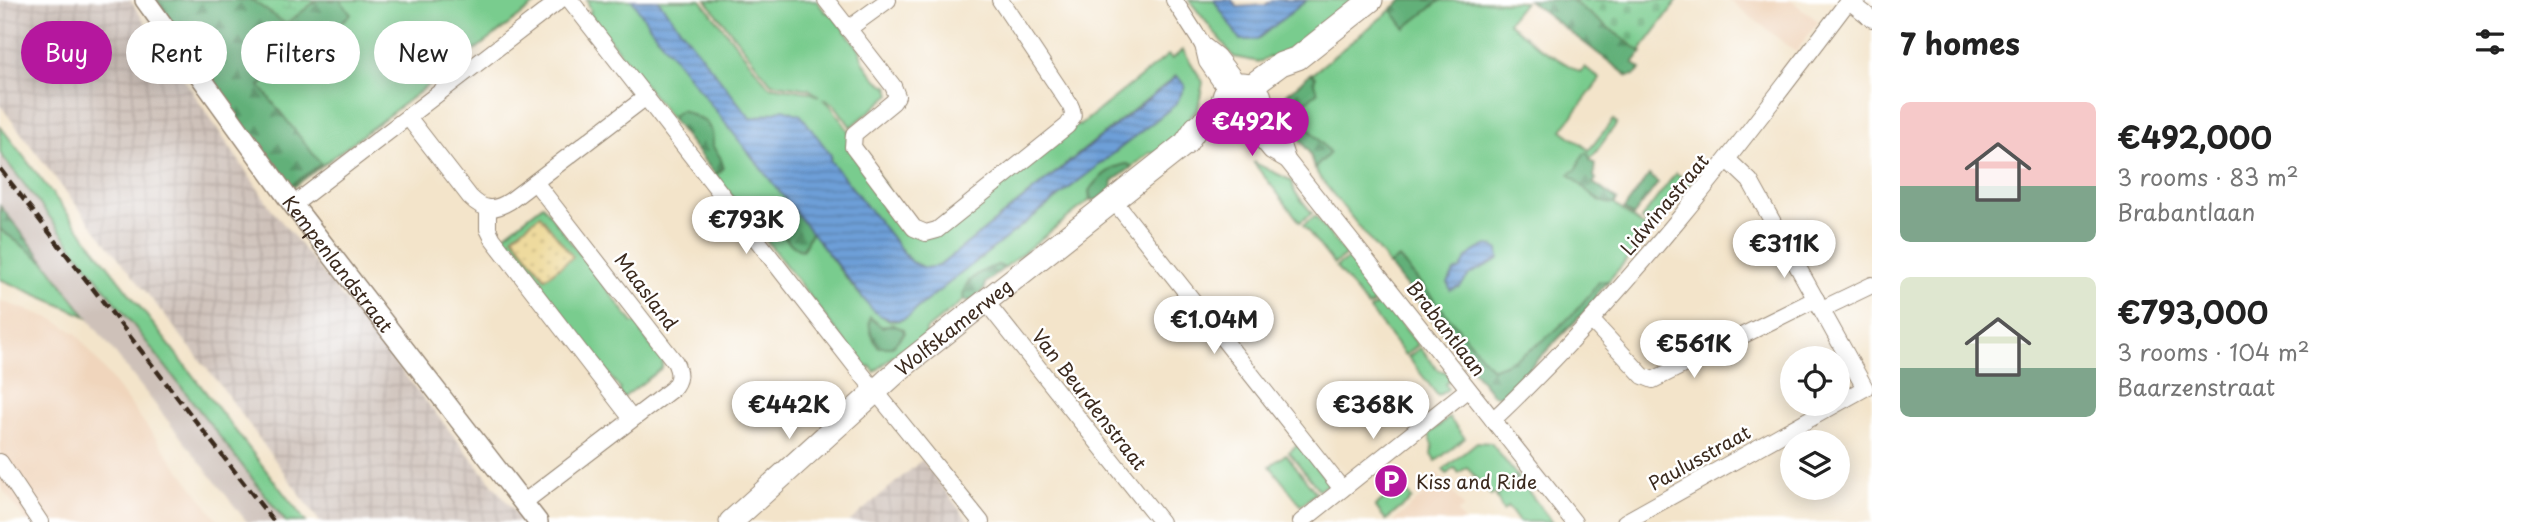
<!DOCTYPE html>
<html lang="en">
<head>
<meta charset="utf-8">
<style>
  body { margin:0; font-family:"Playpen Sans",sans-serif; background:#f2f2f2; color:#222; height:100vh; display:flex; flex-direction:column; font-size:26px; white-space:nowrap }
  * { box-sizing:border-box; margin:0 }
  p { font-size:23px; color:#767676 }
  .icon { flex:none; width:38px; height:38px; fill:none; stroke:currentColor; stroke-width:2; stroke-linecap:round; stroke-linejoin:round }
  .map { position:relative; flex:1; overflow:hidden }
  .panel { display:flex; flex-direction:column; background:#fff; width:665px }
  .panel>* { flex:none }
  .hud { position:absolute; left:21px; top:21px; width:665px; height:63px; display:flex; gap:14px }
  .fabs { position:absolute; left:1780px; top:346px; display:grid; gap:14px }
  .fabs a { display:grid; place-items:center; width:70px; height:70px; border-radius:50%; background:#fff; box-shadow:0 4px 18px #0003; font-size:35px }
  .price { position:absolute; translate:-50% -60px; padding:0 16px; border-radius:24px; background:#fff; color:#222; font-size:23px; line-height:46px; filter:drop-shadow(0 2px 4px #0008) }
  .price::after { content:''; position:absolute; left:50%; top:42px; width:21px; height:16px; margin-left:-10px; background:inherit; clip-path:polygon(0 0,100% 0,50% 100%) }
  .price.on { background:#b5179e; color:#fff }
  ul { padding:0; list-style:none }
  li { display:flex; align-items:center; gap:21px; height:175px; padding:0 28px }
  li span { display:grid; place-items:center; flex:none; width:196px; height:140px; border-radius:10px; color:#555 }
  li>.icon { margin-inline-start:auto }
  span .icon { width:84px; height:84px; fill:#fffc; stroke-width:1 }
  li b { font-size:30px }
  h2 { display:flex; justify-content:space-between; align-items:center; height:84px; padding:0 28px; font-size:30px }
  .pill { padding:0 24px; border-radius:32px; background:#fff; box-shadow:0 4px 18px #0003; font-size:24px; line-height:63px }
  .pill.on { background:#b5179e; color:#fff }
  main { display:flex; flex:1; min-height:0 }
  .map>svg:first-child { display:block }
</style>
</head>
<body>
<main>
<div class="map">
<svg width="1872" height="522" viewBox="0 0 1872 522">
  <defs>
    <pattern id="industrial-grid" width="8" height="8" patternUnits="userSpaceOnUse" patternTransform="scale(1.75)"><rect width="8" height="8" fill="#cec1b9"/><path d="M0 4h8M4 0v8" fill="none" stroke="#b2a69f"/></pattern>
    <pattern id="forest-firs" width="22" height="20" patternUnits="userSpaceOnUse" patternTransform="scale(1.75)"><rect width="22" height="20" fill="#62b079"/><path d="M5 1l3.5 6h-7zM16 11l3.5 6h-7z" fill="#528f63"/></pattern>
    <pattern id="wetland-marsh" width="20" height="14" patternUnits="userSpaceOnUse" patternTransform="scale(1.75)"><rect width="20" height="14" fill="#79cc8e"/><path d="M1 5h8M5 5V1M11 12h8M15 12V8" fill="none" stroke="#6aaf7a"/></pattern>
    <pattern id="sand-dots" width="8" height="8" patternUnits="userSpaceOnUse" patternTransform="scale(1.75)"><rect width="8" height="8" fill="#eeda9e"/><path d="M2 2h.1M6 6h.1" fill="none" stroke="#cdbb88" stroke-width="1.8" stroke-linecap="round"/></pattern>
    <pattern id="cemetery-stones" width="16" height="16" patternUnits="userSpaceOnUse" patternTransform="scale(1.75)"><rect width="16" height="16" fill="#79cc8e"/><path d="M2 7V4a2 2 0 0 1 4 0v3zM10 15v-3a2 2 0 0 1 4 0v3z" fill="#6aaf7a"/></pattern>
    <pattern id="water-rules" width="6" height="5" patternUnits="userSpaceOnUse" patternTransform="scale(1.75)"><rect width="6" height="5" fill="#6d9fd8"/><path d="M0 2.5h6" fill="none" stroke="#5b82af"/></pattern>
  </defs>
  <rect width="100%" height="100%" fill="#fff"/>
  <filter id="ink" filterUnits="userSpaceOnUse"><feTurbulence type="fractalNoise" baseFrequency=".0143" numOctaves="2"/><feDisplacementMap in="SourceGraphic" scale="14" xChannelSelector="R" yChannelSelector="G"/><feConvolveMatrix kernelMatrix="1 2 1 2 8 2 1 2 1" color-interpolation-filters="sRGB"/></filter>
  <filter id="wash" filterUnits="userSpaceOnUse"><feTurbulence type="fractalNoise" baseFrequency=".00686" numOctaves="4" result="noise"/><feDisplacementMap in="SourceGraphic" scale="28" xChannelSelector="R" yChannelSelector="G"/><feGaussianBlur stdDeviation="1.57" result="paint"/><feColorMatrix in="noise" values="0 0 0 0 0 0 0 0 0 0 0 0 0 0 0 0 0 1.4 0 .05"/><feComposite in="paint" operator="in"/></filter>
  <g filter="url(#wash)">
    <rect width="100%" height="100%" fill="#f3e4ca"/>
    <g fill="#f0d5bc">
      <polygon points="1729,0 1790,0 1818,21 1796,52"/>
      <polygon points="0,301 53,319 77,334 219,522 27,522 0,486"/>
      <polygon points="1438,473 1464,507 1457,512 1464,522 1393,522 1435,485 1430,479"/>
    </g>
    <g fill="url(#industrial-grid)">
      <polygon points="0,0 130,0 273,211 523,522 320,522 221,386 62,187 0,105"/>
      <polygon points="922,460 969,522 849,522"/>
    </g>
    <polygon fill="#cec1b9" points="0,153 286,522 247,522 0,206"/>
    <g fill="#79cc8e" stroke="#5a7b56" stroke-width="2">
      <polygon points="156,0 541,0 287,192"/>
      <path d="M587 0H632L796 212 782 217 788 241 798 249 807 241 808 236 812 232C826 250 872 320 893 321 903 322 910 316 916 309L1176 104 1184 86 1176 76 939 266 925 268 911 262 830 160 831 155 777 111 752 119 747 115 658 0H701L769 86 809 92 819 96 809 89 771 83 706 0H816L825 12 831 13 860 50C861 62 876 83 888 86L891 94 851 127 834 104 822 98 831 106 850 133 918 236 1077 125 1079 126 1168 55 1172 59 1183 50 1203 82 1198 109 1189 118 1191 121 1157 153H1149L1132 167 1128 164C1112 165 1098 179 1089 191L1090 200 1004 268 1001 266C984 270 960 278 964 300L926 330V337L894 355 875 372 870 366 866 369 715 174 721 172 717 152 713 147 712 132 673 121 589 13 591 11Z"/>
      <polygon points="1189,0 1214,0 1241,40 1256,40 1307,0 1356,0 1314,33 1273,60 1270,57 1259,62 1234,57"/>
      <path d="M1403 0 1524 2 1508 22 1538 47 1580 72 1585 67 1600 79 1562 130 1589 150 1613 120 1617 123 1590 160 1595 164 1594 177 1596 179 1593 183 1617 200 1614 204 1651 232 1596 295 1595 301 1503 395H1493L1321 179C1314 170 1314 164 1310 154 1300 127 1281 129 1287 94Z"/>
      <polygon points="0,126 306,522 286,522 0,153"/>
      <polygon points="1253,162 1292,181 1294,191 1312,213 1300,222"/>
      <polygon points="1676,173 1691,184 1654,228 1641,219"/>
      <polygon points="543,205 581,256 587,257 591,263 590,267 633,323 638,323 643,329 642,334 656,352 664,354 667,358 663,361 662,368 623,398 620,395 620,389 505,240 499,239"/>
      <polygon points="1315,216 1346,255 1334,264 1303,225"/>
      <polygon points="0,229 46,263 86,316 0,279"/>
      <polygon points="1349,258 1380,298 1368,307 1336,267"/>
      <polygon points="1382,300 1418,345 1405,355 1370,310"/>
      <polygon points="1420,348 1438,370 1446,372 1452,378 1445,384 1448,389 1438,396 1408,357"/>
      <polygon points="1449,418 1465,438 1436,461 1431,454 1433,445 1429,434"/>
      <polygon points="1477,442 1491,443 1517,476 1491,496 1467,467 1459,473 1454,468 1447,474 1443,470"/>
      <polygon points="1298,444 1329,483 1319,490 1289,452"/>
      <polygon points="1286,454 1316,493 1301,505 1270,466"/>
      <polygon points="1518,478 1552,522 1519,522 1508,507 1503,511 1496,496"/>
      <polygon points="1401,485 1412,499 1386,520 1375,506"/>
    </g>
    <g fill="url(#forest-firs)" stroke="#4e6d4c" stroke-width="2">
      <polygon points="157,0 252,0 286,24 317,0 340,0 351,14 260,86 321,164 289,187 247,131"/>
      <polygon points="1403,0 1441,0 1405,28 1391,9"/>
      <polygon points="1528,0 1571,0 1625,40 1658,0 1678,0 1640,50 1642,52 1633,63 1641,69 1635,75 1628,76"/>
      <polygon points="1311,73 1315,77 1314,84 1318,92 1294,111 1330,153 1314,169 1310,154 1287,120 1287,94"/>
      <polygon points="682,110 706,122 712,132 713,147 720,157 724,168 715,174 673,121 673,115"/>
      <path d="M1588 153 1590 160 1595 164 1594 177 1596 179 1593 183 1617 200 1614 204C1596 205 1583 185 1569 174L1577 169 1580 160 1584 154Z"/>
      <path d="M1128 164 1132 167 1113 181 1112 189 1098 200H1091L1089 191C1096 179 1113 165 1128 164Z"/>
      <polygon points="1649,175 1658,183 1633,216 1624,209"/>
      <polygon points="0,206 46,263 0,229"/>
      <path d="M796 212 812 232C806 238 808 245 802 250 790 247 782 235 778 224L782 217Z"/>
      <path d="M1399 258 1492 369C1536 353 1572 319 1599 282L1608 281 1596 295 1595 301 1503 395H1493L1389 265Z"/>
      <path d="M998 265 1004 268 985 283V289L971 301H964C960 281 982 270 998 265Z"/>
      <path d="M870 317 882 327 891 324 903 329 904 333 892 347H879C872 339 868 327 870 317Z"/>
    </g>
    <polygon fill="url(#wetland-marsh)" stroke="#5a7b56" stroke-width="2" points="252,0 317,0 286,24"/>
    <polygon fill="url(#sand-dots)" stroke="#94825e" stroke-width="2" points="540,215 573,257 545,278 513,236"/>
    <polygon fill="url(#cemetery-stones)" stroke="#5a7b56" stroke-width="2" points="1571,0 1678,0 1640,51"/>
    <g fill="url(#water-rules)" stroke="#54647b" stroke-width="2">
      <path d="M632 0H658L751 119 784 109 801 115 831 155 830 160 911 262 925 268 939 266 1177 76 1185 86 1176 104 916 309C904 325 890 321 874 312L653 31Z"/>
      <polygon points="1214,0 1232,0 1237,7 1265,5 1272,0 1307,0 1256,40 1240,40"/>
      <path d="M1488 245 1493 246 1498 250 1499 259 1470 274 1460 287 1450 290 1448 283 1454 272 1461 269C1465 256 1476 250 1488 245Z"/>
    </g>
  </g>
  <g filter="url(#ink)">
    <g fill="none" stroke-linecap="round" stroke-linejoin="round">
      <g stroke="#978774" stroke-width="18">
        <g id="minor">
          <polyline points="570,0 860,372 981,522"/>
          <path d="M826 0 893 86 897 96 893 102 854 134 853 147 914 228 926 233 937 230 1067 126C1073 118 1075 115 1070 105L1000 0"/>
          <polyline points="1174,0 1203,45 1217,56 1239,84"/>
          <polyline points="1849,1 1872,19"/>
          <polyline points="848,29 888,0"/>
          <polyline points="1203,45 1207,62 1227,91"/>
          <polyline points="1259,113 1281,142 1287,160 1574,522"/>
          <path d="M408 117 470 197C484 211 494 211 510 201L646 97"/>
          <polyline points="1247,122 1271,151 1287,160"/>
          <polyline points="1114,201 1342,489"/>
          <polyline points="293,205 560,0"/>
          <polyline points="488,209 488,229 493,239 632,419"/>
          <polyline points="986,302 1161,522"/>
          <polyline points="1822,309 1872,285"/>
          <polyline points="1592,321 1643,376 1653,380 1816,299"/>
          <path d="M1493 420C1629 291 1737 149 1849 0"/>
          <polyline points="0,462 40,522"/>
          <path d="M523 503 672 389C680 380 680 373 675 362L535 182"/>
          <polyline points="1301,522 1468,389"/>
          <polyline points="1625,522 1865,388 1750,181 1728,160"/>
        </g>
      </g>
      <g stroke="#978774" stroke-width="22">
        <g id="tertiary">
          <path id="s1" d="M145 0 293 205 538 522"/>
        </g>
      </g>
      <g stroke="#978774" stroke-width="25">
        <g id="secondary">
          <circle cx="1242" cy="103" r="19"/>
          <polyline points="1251,86 1281,64 1298,58 1371,0"/>
          <path id="s2" d="M731 522 901 368 1186 143 1196 128 1223 106"/>
        </g>
      </g>
      <use href="#minor" stroke="#fff" stroke-width="16"/>
      <use href="#tertiary" stroke="#fff" stroke-width="19"/>
      <use href="#secondary" stroke="#fff" stroke-width="23"/>
      <polyline stroke="#3b2a1e" stroke-width="4.5" stroke-dasharray="10 5" stroke-linecap="butt" points="0,169 274,522"/>
    </g>
  </g>
  <defs>
    <g id="parking-disc" transform="scale(1.75)"><circle r="9.5" fill="#b5179e" stroke="#fff"/><path d="M-3.5-5.5H1a3.5 3.5 0 0 1 0 7H-1V5.5H-3.5ZM-1-3.4V-.6H.8a1.4 1.4 0 0 0 0-2.8Z" fill="#fff"/></g>
  </defs>
  <g fill-rule="evenodd">
    <use href="#parking-disc" x="1391" y="481"/>
  </g>
  <g text-anchor="middle" dominant-baseline="central" stroke-width="5" stroke-linejoin="round" paint-order="stroke">
    <g font-size="19" fill="#3b2a1e" stroke="#fff">
      <text transform="translate(1664 204) rotate(-50)">Lidwinastraat</text>
      <text stroke="none"><textPath href="#s1" startOffset="327">Kempenlandstraat</textPath></text>
      <text transform="translate(647 291) rotate(53)">Maasland</text>
      <text stroke="none"><textPath href="#s2" startOffset="296">Wolfskamerweg</textPath></text>
      <text transform="translate(1447 328) rotate(52)">Brabantlaan</text>
      <text transform="translate(1090 399) rotate(52)">Van Beurdenstraat</text>
      <text transform="translate(1699 457) rotate(-29)">Paulusstraat</text>
    </g>
    <g font-size="19" fill="#3b2a1e" stroke="#fff" text-anchor="start">
      <text x="1416" y="481">Kiss and Ride</text>
    </g>
  </g>
</svg>
<div class="fabs">
<a><svg class="icon" aria-label="locate" viewBox="0 0 24 24"><circle cx="12" cy="12" r="6"/><path d="M12 2v4M12 18v4M2 12h4M18 12h4"/></svg></a>
<a><svg class="icon" aria-label="layers" viewBox="0 0 24 24"><path d="M12 4l9 5-9 5-9-5zM3 14l9 5 9-5"/></svg></a>
</div>
<b class="price on" style="left:1252px;top:158px">€492K</b>
<b class="price" style="left:746px;top:256px">€793K</b>
<b class="price" style="left:1784px;top:280px">€311K</b>
<b class="price" style="left:1214px;top:356px">€1.04M</b>
<b class="price" style="left:1694px;top:380px">€561K</b>
<b class="price" style="left:789px;top:441px">€442K</b>
<b class="price" style="left:1373px;top:441px">€368K</b>
<div class="hud">
<a class="pill on">Buy</a>
<a class="pill">Rent</a>
<a class="pill">Filters</a>
<a class="pill">New</a>
</div>
</div>
<section class="panel">
<h2>7 homes<svg class="icon" aria-label="filters" viewBox="0 0 24 24"><path d="M4 7h16M4 17h16"/><circle cx="9" cy="7" r="2"/><circle cx="15" cy="17" r="2"/></svg></h2>
<ul>
<li><span style="background:linear-gradient(#f6c9c9 60%,#7fa58c 0)"><svg class="icon" aria-label="home" viewBox="0 0 24 24"><path d="M3 11l9-7 9 7M6 9v11h12V9"/></svg></span><div><b>€492,000</b><p>3 rooms · 83 m²</p><p>Brabantlaan</p></div></li>
<li><span style="background:linear-gradient(#dfe7d0 65%,#7fa58c 0)"><svg class="icon" aria-label="home" viewBox="0 0 24 24"><path d="M3 11l9-7 9 7M6 9v11h12V9"/></svg></span><div><b>€793,000</b><p>3 rooms · 104 m²</p><p>Baarzenstraat</p></div></li>
</ul>
</section>
</main>
</body>
</html>
